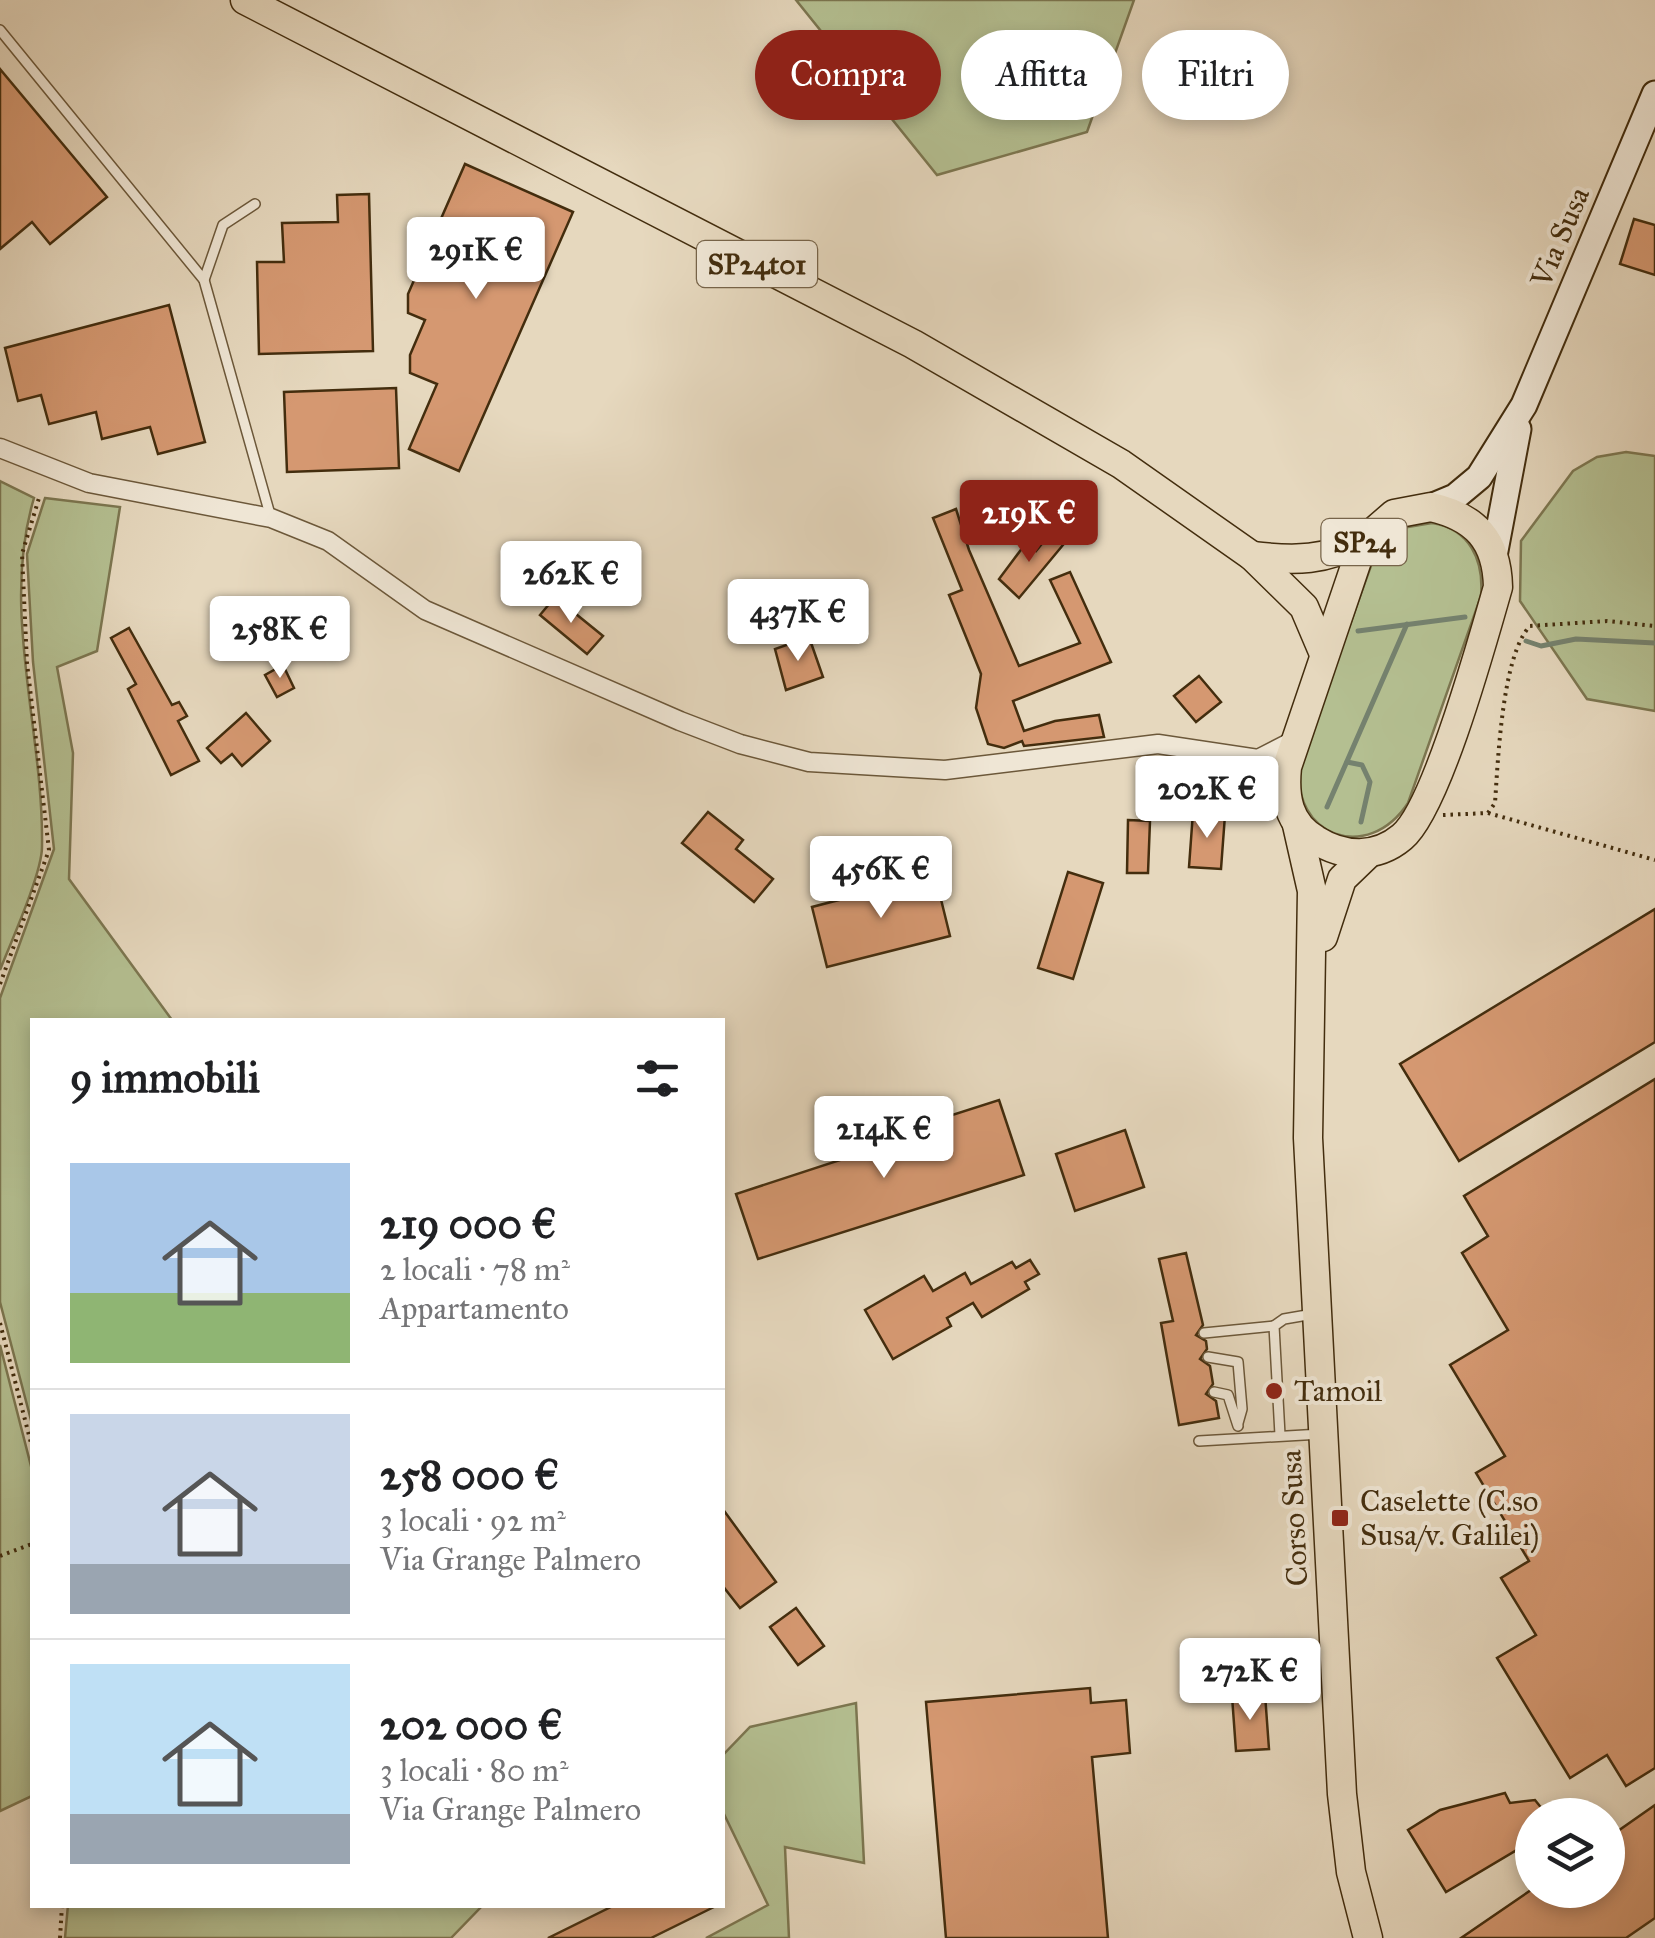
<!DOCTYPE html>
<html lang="it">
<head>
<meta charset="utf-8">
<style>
  body { margin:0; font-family:"IM FELL Great Primer",serif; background:#f2f2f2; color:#202124; height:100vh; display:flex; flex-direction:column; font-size:38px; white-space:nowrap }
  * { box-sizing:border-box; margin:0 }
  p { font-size:32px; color:#757577 }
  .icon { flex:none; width:55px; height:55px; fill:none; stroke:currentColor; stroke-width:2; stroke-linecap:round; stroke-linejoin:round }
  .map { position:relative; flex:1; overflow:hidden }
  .drawer { position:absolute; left:30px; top:1018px; width:695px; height:890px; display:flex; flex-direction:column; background:#fff; border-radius:0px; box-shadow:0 5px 15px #0003 }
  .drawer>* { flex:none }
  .banner { position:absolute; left:755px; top:30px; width:750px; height:90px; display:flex; gap:20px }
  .buttons { position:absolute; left:1515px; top:1798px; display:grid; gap:20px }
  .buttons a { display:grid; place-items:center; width:110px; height:110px; border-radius:50%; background:#fff; box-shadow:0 5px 15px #0003; font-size:50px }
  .price { position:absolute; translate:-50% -85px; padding:0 22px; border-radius:10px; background:#fff; color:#222; font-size:32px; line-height:65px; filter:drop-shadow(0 2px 5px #0008) }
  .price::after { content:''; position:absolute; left:50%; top:60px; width:30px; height:22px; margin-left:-15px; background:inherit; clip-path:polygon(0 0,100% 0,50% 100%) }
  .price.active { background:#8f2418; color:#fff }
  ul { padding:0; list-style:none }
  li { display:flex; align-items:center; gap:30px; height:250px; padding:0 40px }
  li+li { border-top:2px solid #e0e0e0 }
  li span { display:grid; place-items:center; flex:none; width:280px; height:200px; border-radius:0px; color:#555 }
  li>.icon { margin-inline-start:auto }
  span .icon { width:120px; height:120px; fill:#fffc; stroke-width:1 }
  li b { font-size:42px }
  h2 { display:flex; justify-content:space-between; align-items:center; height:120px; padding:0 40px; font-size:42px }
  .pill { padding:0 35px; border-radius:45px; background:#fff; box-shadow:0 5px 15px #0003; font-size:35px; line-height:90px }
  .pill.active { background:#8f2418; color:#fff }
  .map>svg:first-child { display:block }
</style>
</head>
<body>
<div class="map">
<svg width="1655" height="1938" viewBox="0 0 1655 1938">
  <rect width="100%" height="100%" fill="#e6d8be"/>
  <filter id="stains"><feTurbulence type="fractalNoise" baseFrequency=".002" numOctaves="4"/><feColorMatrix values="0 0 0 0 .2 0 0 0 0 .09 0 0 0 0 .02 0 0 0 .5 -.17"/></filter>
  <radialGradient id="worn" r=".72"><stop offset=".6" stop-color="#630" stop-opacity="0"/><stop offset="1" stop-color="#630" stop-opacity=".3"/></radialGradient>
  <g fill="#b4bf91" stroke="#7c7650" stroke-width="2.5">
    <polygon points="796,0 1134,0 1087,132 937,175"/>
    <polygon points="1626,452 1655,456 1655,711 1587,699 1520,601 1521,541 1573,471 1597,457"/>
    <path d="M0 481 34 498C0 611 44 731 42 847 42 873 11 942 0 970Z"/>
    <polygon points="45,498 120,507 97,651 57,667 73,753 69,879 172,1020 32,1020 32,1424 0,1302 0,998 54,849 33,662 27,554"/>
    <path d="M1432 523C1470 529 1484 560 1481 596L1408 803C1368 864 1290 837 1300 764L1377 549 1402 528Z"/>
    <polygon points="0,1345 32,1470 32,1796 0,1811"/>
    <polygon points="856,1703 864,1863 785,1847 789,1938 706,1938 768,1905 723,1812 723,1755 750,1727"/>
    <polygon points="68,1905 481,1905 482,1906 451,1938 65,1938"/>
  </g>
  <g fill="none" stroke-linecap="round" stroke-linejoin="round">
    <g stroke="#75826f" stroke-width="5">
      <polyline points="1358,631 1465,617"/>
      <polyline points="1526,641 1541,646 1576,639 1655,643"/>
      <polyline points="1347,762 1362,765 1370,782 1361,822"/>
      <polyline points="1327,807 1407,624"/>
    </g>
  </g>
  <g fill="#d59871" stroke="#432d0e" stroke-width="2.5">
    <polygon points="0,69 107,197 50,244 32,222 0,249"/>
    <polygon points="465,164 573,212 459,471 409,449 437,384 410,373 410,355 425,320 408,313 408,294"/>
    <polygon points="369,194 373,351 259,354 257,262 284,262 282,223 338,222 337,195"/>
    <polygon points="1634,219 1655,225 1655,275 1620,264"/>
    <polygon points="169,305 205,442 158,454 150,427 102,439 96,412 49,424 41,395 18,401 5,348"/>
    <polygon points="396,388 399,468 287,472 284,392"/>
    <polygon points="956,509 969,550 1019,666 1080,643 1050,580 1070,572 1111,662 1013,701 1024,731 1055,721 1099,715 1104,737 1024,746 1022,741 1004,748 988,744 976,708 981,674 949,595 962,590 933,518"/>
    <polygon points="1050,534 1063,545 1019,598 999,579 1026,543 1036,551"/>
    <polygon points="555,597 603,636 587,654 540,615"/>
    <polygon points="129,628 172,705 179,702 187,716 178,721 199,761 171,775 128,689 136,684 111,638"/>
    <polygon points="809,637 823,677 786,690 775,649"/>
    <polygon points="283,665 294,688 277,697 265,675"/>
    <polygon points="1199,676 1221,702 1196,722 1174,696"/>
    <polygon points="246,713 270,741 242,766 232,754 221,763 207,748"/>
    <polygon points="708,812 743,840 736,849 773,879 754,902 682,843"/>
    <polygon points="1193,812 1225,815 1221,869 1189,867"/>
    <polygon points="1128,820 1150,821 1148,873 1127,873"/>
    <polygon points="1068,872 1103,883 1073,979 1038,968"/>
    <polygon points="935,875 950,936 827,967 812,907"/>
    <polygon points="1655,909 1655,1042 1459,1161 1400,1064"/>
    <polygon points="1655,1079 1655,1768 1626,1786 1607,1755 1570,1778 1497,1658 1536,1635 1501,1578 1529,1561 1476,1473 1505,1456 1450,1365 1508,1330 1462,1253 1488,1236 1464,1196"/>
    <polygon points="999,1100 1024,1175 758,1259 736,1194 880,1147 877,1139"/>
    <polygon points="1125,1130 1144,1187 1075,1211 1056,1154"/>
    <polygon points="1186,1253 1203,1325 1196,1335 1206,1341 1207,1349 1200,1359 1210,1366 1213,1384 1206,1394 1216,1401 1219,1418 1179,1425 1161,1323 1173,1321 1159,1259"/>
    <polygon points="1030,1260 1039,1274 1025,1282 1029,1289 982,1317 973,1303 947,1318 951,1326 893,1359 865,1310 924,1276 933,1291 965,1273 971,1284 1012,1262 1016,1268"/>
    <polygon points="722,1508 776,1582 740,1608 722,1585"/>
    <polygon points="796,1608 824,1646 798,1665 770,1627"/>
    <polygon points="1090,1688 1091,1703 1126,1700 1130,1753 1092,1757 1108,1938 946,1938 926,1702"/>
    <polygon points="1265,1694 1269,1749 1236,1751 1232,1696"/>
    <polygon points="1505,1793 1510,1803 1535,1800 1547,1815 1532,1815 1532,1841 1446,1892 1408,1830 1440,1810"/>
    <polygon points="1655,1805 1655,1918 1626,1938 1461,1938 1531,1890 1608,1890 1608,1838"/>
    <polygon points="615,1905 718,1905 651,1938 548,1938"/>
  </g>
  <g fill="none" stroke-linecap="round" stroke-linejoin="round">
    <g stroke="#6c583a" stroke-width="12">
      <g id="lane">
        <polyline points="0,30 204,280 271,518"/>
        <polyline points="204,280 223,225 255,204"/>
        <polyline points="1204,1333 1274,1326"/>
        <polyline points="1208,1357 1238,1362 1242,1409 1238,1423"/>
        <polyline points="1214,1392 1228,1395 1238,1426"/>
        <polyline points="1280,1435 1274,1326 1284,1319 1313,1314"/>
        <polyline points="1199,1441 1321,1434"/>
      </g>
    </g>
    <g stroke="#6c583a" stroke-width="21">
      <g id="street">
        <polyline points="0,448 89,483 271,518 328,541 425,610 680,721 740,744 809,762 945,770 1158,744 1258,759 1293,741"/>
        <polyline points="1227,760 1285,791"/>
      </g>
    </g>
    <g stroke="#432d0e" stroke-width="29">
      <g id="secondary">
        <polyline points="1431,507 1455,497 1479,477 1524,405 1655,94"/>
        <polyline points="1494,556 1518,429"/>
      </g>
    </g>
    <g stroke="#432d0e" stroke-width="31">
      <g id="primary">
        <polyline points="245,0 913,344 1121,464 1252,556 1304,607 1324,654"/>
        <path d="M1431 507C1475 517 1497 540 1498 587 1483 639 1437 808 1402 837 1376 859 1343 857 1316 840 1288 824 1284 797 1287 767L1364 540 1394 514Z"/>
        <path d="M1252 556C1295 561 1326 561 1364 540"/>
        <polyline points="1297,825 1312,891 1308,1138 1342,1794 1351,1872 1368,1938"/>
        <polyline points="1323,937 1342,879 1369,853"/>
      </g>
    </g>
    <g stroke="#432d0e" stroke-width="4" stroke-dasharray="2.5 5" stroke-linecap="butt">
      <polyline points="1488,813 1655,860"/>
      <path d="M1443 815 1488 813 1495 803C1498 761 1502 655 1530 626L1607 621 1655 626"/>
      <polyline points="0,984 49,850 27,663 22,554 39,498"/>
      <polyline points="0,1323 32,1447"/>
      <polyline points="0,1556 32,1544"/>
      <polyline points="60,1938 62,1905"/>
    </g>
    <use href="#lane" stroke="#efe6d5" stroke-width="9"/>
    <use href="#street" stroke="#efe6d5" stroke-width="18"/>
    <use href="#secondary" stroke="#efe6d5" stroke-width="25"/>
    <use href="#primary" stroke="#e6d8be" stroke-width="28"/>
  </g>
  <g fill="#8f2418" stroke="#efe6d5" stroke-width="4">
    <circle cx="1274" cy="1391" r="10"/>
    <rect x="1330" y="1508" width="20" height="20" rx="5"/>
  </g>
  <g text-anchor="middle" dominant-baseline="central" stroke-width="8" stroke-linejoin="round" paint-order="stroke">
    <g fill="#efe6d5" stroke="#77644a" stroke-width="2.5">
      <rect x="697" y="241" width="120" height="46" rx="8"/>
      <rect x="1321.5" y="519" width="85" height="46" rx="8"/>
    </g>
    <g font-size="28" font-weight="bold" fill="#432d0e">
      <text x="757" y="264">SP24t01</text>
      <text x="1364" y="542">SP24</text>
    </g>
    <g font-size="30" fill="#432d0e" stroke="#efe6d5">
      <text transform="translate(1560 237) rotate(-67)">Via Susa</text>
      <text transform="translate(1294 1518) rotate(-93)">Corso Susa</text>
    </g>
    <g font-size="30" fill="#432d0e" stroke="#efe6d5" text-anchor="start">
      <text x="1294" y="1391">Tamoil</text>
      <text x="1360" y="1501">Caselette (C.so<tspan x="1360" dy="34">Susa/v. Galilei)</tspan></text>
    </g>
  </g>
  <rect width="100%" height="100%" filter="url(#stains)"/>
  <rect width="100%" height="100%" fill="url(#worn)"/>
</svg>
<div class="buttons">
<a><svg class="icon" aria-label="layers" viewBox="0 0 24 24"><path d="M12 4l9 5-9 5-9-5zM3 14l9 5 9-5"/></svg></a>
</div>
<b class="price" style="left:476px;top:302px">291K €</b>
<b class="price active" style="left:1029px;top:565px">219K €</b>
<b class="price" style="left:571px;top:626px">262K €</b>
<b class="price" style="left:798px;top:664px">437K €</b>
<b class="price" style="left:280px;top:681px">258K €</b>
<b class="price" style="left:1207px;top:841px">202K €</b>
<b class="price" style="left:881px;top:921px">456K €</b>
<b class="price" style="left:884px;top:1181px">214K €</b>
<b class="price" style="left:1250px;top:1723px">272K €</b>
<div class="banner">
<a class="pill active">Compra</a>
<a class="pill">Affitta</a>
<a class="pill">Filtri</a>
</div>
<section class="drawer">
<h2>9 immobili<svg class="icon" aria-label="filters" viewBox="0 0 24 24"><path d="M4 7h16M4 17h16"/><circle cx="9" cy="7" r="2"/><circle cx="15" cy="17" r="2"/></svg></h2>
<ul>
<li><span style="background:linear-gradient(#a9c7e8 65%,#8fb573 0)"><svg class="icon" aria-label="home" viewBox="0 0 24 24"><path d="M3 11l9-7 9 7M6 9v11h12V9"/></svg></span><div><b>219 000 €</b><p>2 locali · 78 m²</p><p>Appartamento</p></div></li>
<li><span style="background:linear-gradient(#c9d6e8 75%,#9aa5b1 0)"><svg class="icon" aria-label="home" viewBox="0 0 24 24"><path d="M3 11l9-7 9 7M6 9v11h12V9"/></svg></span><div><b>258 000 €</b><p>3 locali · 92 m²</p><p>Via Grange Palmero</p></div></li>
<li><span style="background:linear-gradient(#bfe0f5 75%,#9aa5b1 0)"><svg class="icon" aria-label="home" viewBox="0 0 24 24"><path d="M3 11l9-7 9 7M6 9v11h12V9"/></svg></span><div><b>202 000 €</b><p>3 locali · 80 m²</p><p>Via Grange Palmero</p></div></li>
</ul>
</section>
</div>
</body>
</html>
